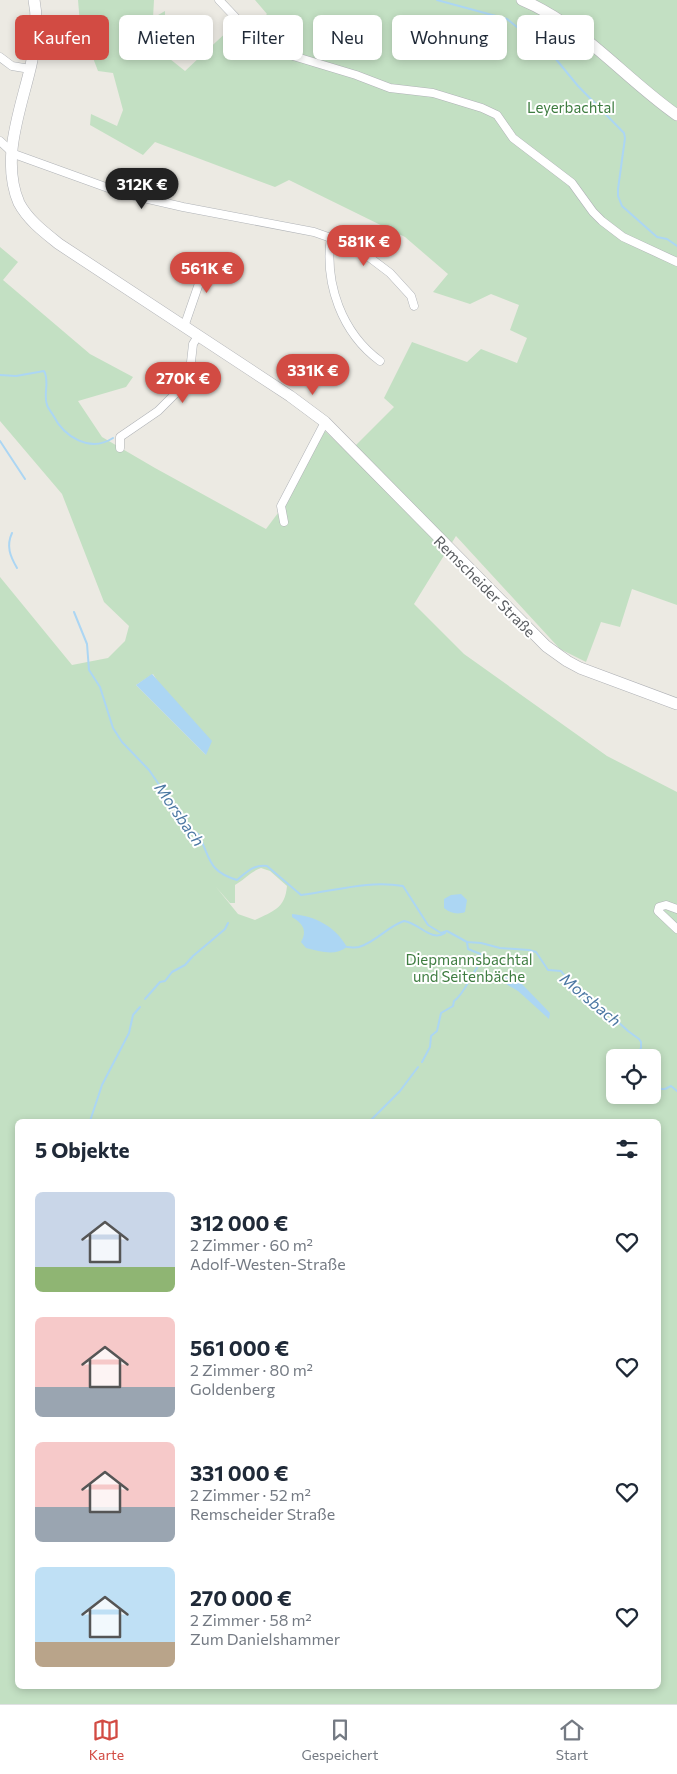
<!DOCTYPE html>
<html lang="de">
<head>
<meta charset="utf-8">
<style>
  body { margin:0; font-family:Commissioner,sans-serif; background:#f6f6f7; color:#1f2937; height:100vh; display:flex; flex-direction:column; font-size:19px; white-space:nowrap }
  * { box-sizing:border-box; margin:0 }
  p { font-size:16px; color:#747a83 }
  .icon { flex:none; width:28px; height:28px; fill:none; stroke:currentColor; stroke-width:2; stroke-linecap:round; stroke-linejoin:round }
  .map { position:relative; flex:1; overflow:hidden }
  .sheet { position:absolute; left:15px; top:1119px; width:646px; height:570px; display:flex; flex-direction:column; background:#fff; border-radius:8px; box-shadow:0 2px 8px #0003 }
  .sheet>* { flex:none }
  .top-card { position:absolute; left:15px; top:15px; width:648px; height:45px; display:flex; gap:10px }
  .fabs { position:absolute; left:606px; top:1049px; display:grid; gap:10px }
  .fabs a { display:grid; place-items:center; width:55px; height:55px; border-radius:8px; background:#fff; box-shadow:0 2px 8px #0003; font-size:25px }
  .price { position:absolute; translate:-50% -42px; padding:0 11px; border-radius:18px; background:#d24b43; color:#fff; font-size:16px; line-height:32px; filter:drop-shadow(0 1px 2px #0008) }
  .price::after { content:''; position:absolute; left:50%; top:30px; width:15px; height:11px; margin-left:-8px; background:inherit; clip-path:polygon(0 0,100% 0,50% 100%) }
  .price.on { background:#222; color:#fff }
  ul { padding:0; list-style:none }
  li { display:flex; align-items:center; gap:15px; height:125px; padding:0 20px }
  li span { display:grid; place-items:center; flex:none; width:140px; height:100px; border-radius:8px; color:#555 }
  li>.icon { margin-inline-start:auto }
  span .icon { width:60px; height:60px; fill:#fffc; stroke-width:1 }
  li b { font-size:21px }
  h2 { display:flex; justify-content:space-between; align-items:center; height:60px; padding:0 20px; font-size:21px }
  .pill { padding:0 18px; border-radius:8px; background:#fff; box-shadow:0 2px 8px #0003; font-size:18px; line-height:45px }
  .pill.on { background:#d24b43; color:#fff }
  .tabs { display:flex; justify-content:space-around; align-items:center; height:70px; border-top:1px solid #e0e1e3; background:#fff; font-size:14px; color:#747a83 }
  .tabs a { display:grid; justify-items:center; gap:2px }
  .tabs .on { color:#d24b43 }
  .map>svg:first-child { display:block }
</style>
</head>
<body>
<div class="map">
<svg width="677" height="1704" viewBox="0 0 677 1704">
  <rect width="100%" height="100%" fill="#eceae3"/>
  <path fill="#c3e0c3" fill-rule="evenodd" d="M78 0H154L153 18 165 11V55L185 71 232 27 252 29 267 14 255 0H677V605L632 589 620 627 601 622 586 662 560 649 456 536 414 604 464 654 607 756 677 792V1704H0V577L72 665 108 658 125 641 129 626 104 602 62 494 0 421V247L18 262 3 280 90 354 133 377 126 387 78 401 102 437 155 468 266 529 281 509 325 431 348 453 394 407 384 398 412 342 467 362 481 349 517 363 527 338 510 330 519 305 491 294 470 304 433 292 448 274 405 237 289 180 275 187 155 142 143 155 90 125 91 114 117 126 123 110 113 73 98 71 80 24ZM153 674 206 755 136 685ZM261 868 270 871 287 886C285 909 273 911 255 920L238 914 216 887 230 903H235V885C244 880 250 872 261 868ZM615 1058H652V1095H615ZM18 1121H659V1686H18Z"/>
  <g fill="#acd6f3">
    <polygon points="152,674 212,741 206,755 136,685"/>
    <path d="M461 894 467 900 465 912C457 915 450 913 444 908V899L451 895Z"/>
    <path d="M292 914C315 916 335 926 347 947 334 957 320 951 306 948L301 942C308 930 302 923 292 917Z"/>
    <polygon points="515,972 517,974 519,981 550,1013 549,1019 518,991 506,984 505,977"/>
  </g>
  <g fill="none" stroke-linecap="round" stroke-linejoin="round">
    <g stroke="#acd6f3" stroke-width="2">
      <polyline points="437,0 507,19 555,58 578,86 624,133 625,138 618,189 618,196 622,206 657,237 667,239 677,246"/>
      <path d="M0 375 16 376 44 371C50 381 43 394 47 405 48 408 51 412 53 415 64 437 90 453 113 438"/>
      <polyline points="0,441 25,479"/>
      <path d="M12 533C6 546 10 556 17 568"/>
      <path d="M74 612 87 644 89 670 100 687 113 728 122 742 149 770 171 802 187 830 198 834C211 858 207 871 237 880 247 872 254 864 267 866L301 895C335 891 368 880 403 886L428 925 441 933 447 931 467 942 481 943 500 948 529 950 536 952 548 970 561 971 571 984 581 988 584 995 592 998 628 1031 639 1039 641 1042V1048L634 1058"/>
      <path d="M347 947C350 947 355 948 359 947 376 942 388 926 404 921 419 923 431 942 445 933"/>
      <polyline points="145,999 160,982 165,981 172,972 185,965 193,956 218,935 225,929 228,923"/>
      <path d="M422 1062 430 1047 431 1036 437 1031 441 1013 453 1006 454 1001C466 993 472 970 484 959L483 955 468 949 467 942"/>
      <polyline points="652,1089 665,1089 671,1086 677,1091"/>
      <polyline points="90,1121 102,1085 129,1033 133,1015 140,1007"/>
      <polyline points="370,1121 400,1091 418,1067"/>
    </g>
    <g stroke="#b0b3b7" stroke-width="9">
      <g id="street">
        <polyline points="219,0 254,37 270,49 356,75 390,88 433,93 482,108 497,115 513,138 572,183 593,212 602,221 623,237 677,262"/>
        <polyline points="0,57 12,66 30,69"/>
        <polyline points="0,141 14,154 122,193 183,207 314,232 348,244 361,251 390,273 411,296 414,306"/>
        <path d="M331 237C324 284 342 333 380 361"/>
        <polyline points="184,327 205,266 235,268"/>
        <polyline points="120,448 120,437 158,411 189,380 193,344 198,336"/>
        <polyline points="284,522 281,506 325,422"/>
        <polyline points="677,909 666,905 659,907 658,911 677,929"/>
      </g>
    </g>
    <g stroke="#b0b2b6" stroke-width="12">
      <g id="secondary">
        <path d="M34 0C38 20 36 45 31 65 21 109 0 159 19 203 28 220 44 232 59 244L290 396 325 422 546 646 567 661 580 668 677 704"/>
        <path d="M522 0C582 25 624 78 677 115"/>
      </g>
    </g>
    <use href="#street" stroke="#fff" stroke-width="8"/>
    <use href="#secondary" stroke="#fff" stroke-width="11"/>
  </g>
  <g text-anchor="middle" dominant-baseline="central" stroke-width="4" stroke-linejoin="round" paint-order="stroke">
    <g font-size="15" fill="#3f7d41" stroke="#fff">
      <text x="571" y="107">Leyerbachtal</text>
      <text x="469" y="959">Diepmannsbachtal<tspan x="469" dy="17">und Seitenbäche</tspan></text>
    </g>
    <g font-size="15" fill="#5b5e62" stroke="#fff">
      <text transform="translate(485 586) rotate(45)">Remscheider Straße</text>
    </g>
    <g font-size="16" font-style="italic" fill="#4c78a3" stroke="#fff">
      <text transform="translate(180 814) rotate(55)">Morsbach</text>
      <text transform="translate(591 999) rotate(40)">Morsbach</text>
    </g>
  </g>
</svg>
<div class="fabs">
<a><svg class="icon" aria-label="locate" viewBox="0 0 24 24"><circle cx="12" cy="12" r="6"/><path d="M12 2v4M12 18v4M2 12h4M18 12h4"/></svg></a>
</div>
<b class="price on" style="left:142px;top:210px">312K €</b>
<b class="price" style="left:364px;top:267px">581K €</b>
<b class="price" style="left:207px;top:294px">561K €</b>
<b class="price" style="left:313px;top:396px">331K €</b>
<b class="price" style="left:183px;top:404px">270K €</b>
<div class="top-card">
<a class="pill on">Kaufen</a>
<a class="pill">Mieten</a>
<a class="pill">Filter</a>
<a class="pill">Neu</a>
<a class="pill">Wohnung</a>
<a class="pill">Haus</a>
</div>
<section class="sheet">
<h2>5 Objekte<svg class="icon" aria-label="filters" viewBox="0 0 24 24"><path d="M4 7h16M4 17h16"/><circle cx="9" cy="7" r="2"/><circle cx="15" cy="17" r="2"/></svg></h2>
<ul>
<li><span style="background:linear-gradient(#c9d6e8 75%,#8fb573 0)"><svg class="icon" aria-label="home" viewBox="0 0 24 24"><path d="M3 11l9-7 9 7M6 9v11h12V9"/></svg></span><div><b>312 000 €</b><p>2 Zimmer · 60 m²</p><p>Adolf-Westen-Straße</p></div><svg class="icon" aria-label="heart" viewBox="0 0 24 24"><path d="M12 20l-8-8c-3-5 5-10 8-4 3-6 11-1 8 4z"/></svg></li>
<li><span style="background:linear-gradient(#f6c9c9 70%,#9aa5b1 0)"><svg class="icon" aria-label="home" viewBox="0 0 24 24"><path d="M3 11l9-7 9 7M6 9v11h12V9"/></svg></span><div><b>561 000 €</b><p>2 Zimmer · 80 m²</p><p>Goldenberg</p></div><svg class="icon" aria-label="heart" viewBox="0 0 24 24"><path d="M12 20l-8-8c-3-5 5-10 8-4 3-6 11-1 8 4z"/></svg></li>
<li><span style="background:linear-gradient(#f6c9c9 65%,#9aa5b1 0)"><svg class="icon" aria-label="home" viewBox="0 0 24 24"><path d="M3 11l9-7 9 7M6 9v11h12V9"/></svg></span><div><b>331 000 €</b><p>2 Zimmer · 52 m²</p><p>Remscheider Straße</p></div><svg class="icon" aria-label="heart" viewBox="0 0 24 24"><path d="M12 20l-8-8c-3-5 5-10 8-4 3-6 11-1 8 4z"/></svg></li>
<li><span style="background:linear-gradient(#bfe0f5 75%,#b9a48a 0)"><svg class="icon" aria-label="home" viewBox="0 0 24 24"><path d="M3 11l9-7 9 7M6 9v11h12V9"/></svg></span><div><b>270 000 €</b><p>2 Zimmer · 58 m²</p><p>Zum Danielshammer</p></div><svg class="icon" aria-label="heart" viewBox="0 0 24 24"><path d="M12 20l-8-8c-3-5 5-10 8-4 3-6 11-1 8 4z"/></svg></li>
</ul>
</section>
</div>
<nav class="tabs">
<a class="on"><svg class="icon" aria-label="map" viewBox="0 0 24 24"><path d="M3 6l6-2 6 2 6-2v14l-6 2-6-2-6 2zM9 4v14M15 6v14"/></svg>Karte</a>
<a><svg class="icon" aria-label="saved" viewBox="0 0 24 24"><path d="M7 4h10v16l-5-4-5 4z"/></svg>Gespeichert</a>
<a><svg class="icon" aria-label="home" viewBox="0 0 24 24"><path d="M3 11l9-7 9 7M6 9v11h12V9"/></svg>Start</a>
</nav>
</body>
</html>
